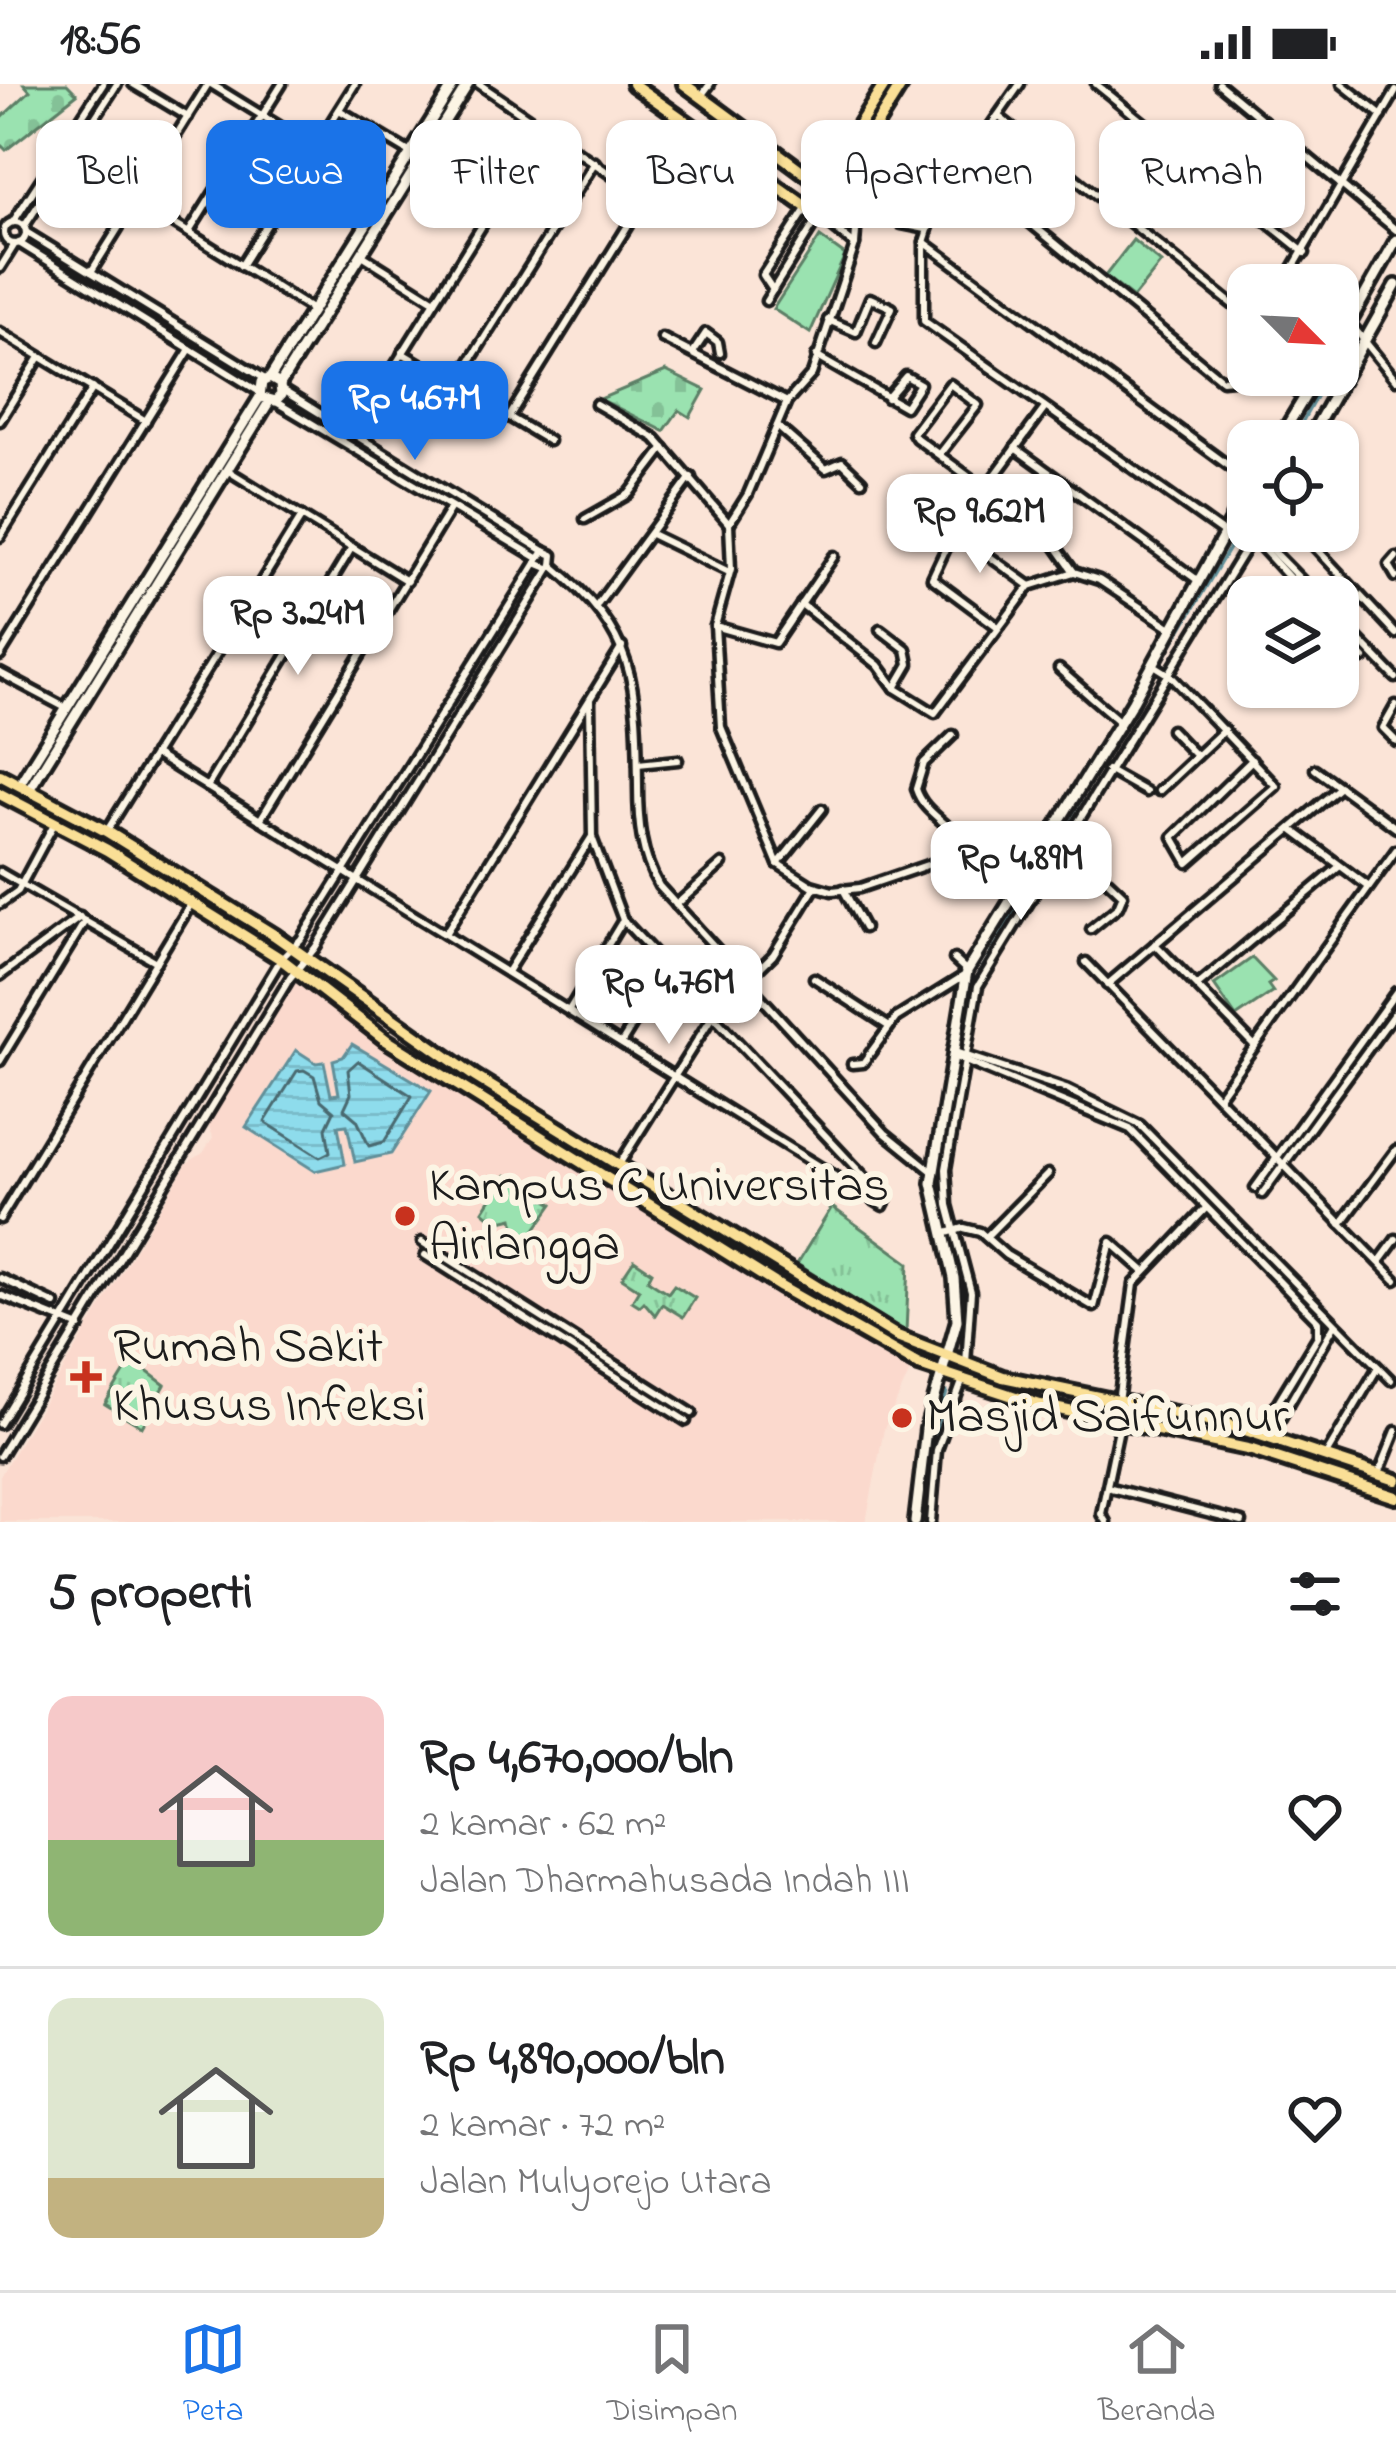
<!DOCTYPE html>
<html lang="id">
<head>
<meta charset="utf-8">
<style>
  body { margin:0; font-family:"Indie Flower",sans-serif; background:#f2f2f2; color:#202124; height:100vh; display:flex; flex-direction:column; font-size:45px; white-space:nowrap }
  * { box-sizing:border-box; margin:0 }
  p { font-size:39px; color:#757577 }
  .icon { flex:none; width:66px; height:66px; fill:none; stroke:currentColor; stroke-width:2; stroke-linecap:round; stroke-linejoin:round }
  .map { position:relative; height:1438px; overflow:hidden }
  .drawer { display:flex; flex-direction:column; background:#fff; flex:1 }
  .drawer>* { flex:none }
  .banner { position:absolute; left:36px; top:36px; width:1326px; height:108px; display:flex; gap:24px }
  .needle { width:78px; rotate:114deg }
  .buttons { position:absolute; left:1227px; top:180px; display:grid; gap:24px }
  .buttons a { display:grid; place-items:center; width:132px; height:132px; border-radius:24px; background:#fff; box-shadow:0 3px 9px #0004; font-size:60px }
  .price { position:absolute; translate:-50% -102px; padding:0 27px; border-radius:24px; background:#fff; color:#222; font-size:39px; line-height:78px; filter:drop-shadow(0 3px 6px #0008) }
  .price::after { content:''; position:absolute; left:50%; top:72px; width:36px; height:27px; margin-left:-18px; background:inherit; clip-path:polygon(0 0,100% 0,50% 100%) }
  .price.current { background:#1a73e8; color:#fff }
  ul { padding:0; list-style:none }
  li { display:flex; align-items:center; gap:36px; height:300px; padding:0 48px }
  li+li { border-top:3px solid #e0e0e0 }
  li span { display:grid; place-items:center; flex:none; width:336px; height:240px; border-radius:24px; color:#555 }
  li>.icon { margin-inline-start:auto }
  span .icon { width:144px; height:144px; fill:#fffc; stroke-width:1 }
  li b { font-size:51px }
  h2 { display:flex; justify-content:space-between; align-items:center; height:144px; padding:0 48px; font-size:51px }
  .chip { padding:0 42px; border-radius:24px; background:#fff; box-shadow:0 3px 9px #0004; font-size:42px; line-height:108px }
  .chip.current { background:#1a73e8; color:#fff }
  .status { display:flex; justify-content:space-between; align-items:center; height:84px; padding:0 60px; background:#fff; direction:ltr }
  .status svg { height:33px; fill:currentColor }
  .menu { display:flex; justify-content:space-around; align-items:center; height:168px; border-top:3px solid #e0e0e0; background:#fff; font-size:33px; color:#757577 }
  .menu a { display:grid; justify-items:center; gap:6px }
  .menu .current { color:#1a73e8 }
  .map>svg:first-child { display:block }
</style>
</head>
<body>
<div class="status"><b>18:56</b><svg viewBox="0 0 49 12"><path d="M0 12V9h3v3zM5 12V6h3v6zM10 12V3h3v9zM15 12V0h3v12zM26 1h20v11H26zM47 4h2v5h-2z"/></svg></div>
<div class="map">
<svg width="1396" height="1438" viewBox="0 0 1396 1438">
  <defs>
    <pattern id="cemetery-stones" width="16" height="16" patternUnits="userSpaceOnUse" patternTransform="scale(3)"><rect width="16" height="16" fill="#9ae2b0"/><path d="M2 7V4a2 2 0 0 1 4 0v3zM10 15v-3a2 2 0 0 1 4 0v3z" fill="#84c197"/></pattern>
    <pattern id="park-tufts" width="24" height="20" patternUnits="userSpaceOnUse" patternTransform="scale(3)"><rect width="24" height="20" fill="#9ae2b0"/><path d="M3 7l-1-3M5 7V3M7 7l1-3M15 17l-1-3M17 17v-4M19 17l1-3" fill="none" stroke="#84c197"/></pattern>
    <pattern id="water-rules" width="6" height="5" patternUnits="userSpaceOnUse" patternTransform="scale(3)"><rect width="6" height="5" fill="#8edcec"/><path d="M0 2.5h6" fill="none" stroke="#7abcca"/></pattern>
  </defs>
  <rect width="100%" height="100%" fill="#fbe4d7"/>
  <filter id="ink" filterUnits="userSpaceOnUse"><feTurbulence type="fractalNoise" baseFrequency=".00833" numOctaves="2"/><feDisplacementMap in="SourceGraphic" scale="24" xChannelSelector="R" yChannelSelector="G"/><feConvolveMatrix kernelMatrix="1 2 1 2 8 2 1 2 1" color-interpolation-filters="sRGB"/></filter>
  <g filter="url(#ink)">
    <polygon fill="#fbd9cd" points="294,897 373,954 761,1200 912,1283 884,1345 866,1438 0,1438 0,1392 187,1079 203,1069 213,1053 208,1039"/>
    <g fill="#9ae2b0" stroke="#5b7f66" stroke-width="3">
      <polygon points="820,153 845,171 810,249 773,225"/>
      <polygon points="1133,156 1161,179 1133,214 1105,192"/>
      <polygon points="1252,874 1274,897 1268,901 1273,908 1236,933 1214,901"/>
    </g>
    <g fill="url(#cemetery-stones)" stroke="#5b7f66" stroke-width="3">
      <polygon points="24,0 67,0 77,10 6,66 0,60 0,35 30,7"/>
      <polygon points="666,287 705,306 690,333 679,326 664,347 600,315"/>
    </g>
    <g fill="url(#park-tufts)" stroke="#5b7f66" stroke-width="3">
      <polygon points="506,1091 525,1102 522,1108 528,1112 532,1107 553,1120 528,1155 516,1147 513,1134 496,1138 483,1127"/>
      <polygon points="832,1123 909,1179 906,1248 797,1180"/>
      <polygon points="634,1176 652,1188 648,1196 668,1209 674,1201 695,1214 683,1233 662,1220 655,1231 644,1218 640,1222 632,1217 639,1205 622,1194"/>
      <polygon points="132,1276 165,1301 142,1343 105,1320"/>
    </g>
    <polygon fill="url(#water-rules)" stroke="#608f99" stroke-width="3" points="352,960 431,1007 391,1070 355,1078 347,1041 338,1042 345,1080 315,1087 246,1043 296,966 316,979 324,978 331,1011 339,1010 333,976 343,973"/>
    <g fill="none" stroke-linecap="round" stroke-linejoin="round">
      <g stroke="#4a696f" stroke-width="3">
        <polygon points="358,977 412,1012 384,1058 369,1062 357,1036 344,1025 351,1010 348,986"/>
        <polygon points="304,986 314,992 321,1016 334,1027 326,1044 330,1068 320,1073 265,1038 297,987"/>
      </g>
      <g stroke="#608f99" stroke-width="3">
        <polyline points="1338,272 1396,170"/>
        <polyline points="1292,357 1328,291"/>
        <polyline points="969,906 1241,444"/>
        <polyline points="938,1092 964,1201 962,1263"/>
        <polyline points="925,1393 947,1308"/>
        <polyline points="922,1438 923,1403"/>
      </g>
      <g stroke="#1c1c1c" stroke-width="15">
        <g id="street">
          <polyline points="133,0 188,33"/>
          <polyline points="211,0 315,64"/>
          <polyline points="479,0 645,114"/>
          <polyline points="1096,0 1305,169"/>
          <polyline points="1219,0 1396,146"/>
          <polyline points="1342,0 1382,32"/>
          <polyline points="701,12 710,0"/>
          <polyline points="339,26 421,75"/>
          <polyline points="998,32 1248,233"/>
          <polyline points="962,83 1222,296 1232,295 1248,266"/>
          <polyline points="941,113 1020,0"/>
          <polyline points="136,116 311,225"/>
          <polyline points="937,118 924,158 924,237 1222,448"/>
          <polyline points="13,138 103,0"/>
          <circle cx="15" cy="149" r="11"/>
          <polyline points="901,140 926,145"/>
          <polyline points="24,143 117,0"/>
          <polyline points="26,148 265,295"/>
          <polyline points="189,148 282,0"/>
          <polyline points="924,158 1248,396"/>
          <polyline points="19,159 258,307"/>
          <polyline points="362,171 435,217"/>
          <polyline points="241,182 355,0"/>
          <polyline points="0,184 15,160"/>
          <polyline points="91,188 208,0"/>
          <polyline points="1283,201 1396,7"/>
          <polyline points="773,206 763,191 806,125"/>
          <polyline points="766,217 819,132 855,161"/>
          <polyline points="828,236 856,248 870,214 892,224 876,259"/>
          <polyline points="1350,239 1396,296"/>
          <polyline points="0,248 146,337"/>
          <polyline points="662,254 787,318"/>
          <polyline points="694,267 706,249 718,258 720,269"/>
          <polyline points="402,269 549,357"/>
          <polyline points="816,272 905,323 920,300 906,292 887,314"/>
          <polyline points="1271,291 1303,313"/>
          <polyline points="455,301 595,78"/>
          <polyline points="282,306 544,467"/>
          <polyline points="276,318 536,473"/>
          <polyline points="596,320 655,354 729,440"/>
          <polyline points="509,333 645,114 695,44"/>
          <polyline points="0,337 40,273"/>
          <polyline points="777,342 826,385 842,378 862,397"/>
          <polyline points="353,349 544,42"/>
          <polyline points="1015,364 1196,495"/>
          <polyline points="939,371 978,321 950,300 913,349 916,354 1048,451 1074,488 1099,496 1170,543"/>
          <polyline points="227,386 407,497"/>
          <polyline points="585,435 629,410 664,364"/>
          <polyline points="729,440 731,485 715,542 721,643 778,780 811,801 832,807 860,804 965,768 990,768 1028,785"/>
          <polyline points="729,440 748,410 787,318 812,290 855,161 858,120 851,82"/>
          <polyline points="954,447 1029,501"/>
          <polyline points="1300,447 1396,550"/>
          <polyline points="651,450 729,488"/>
          <polyline points="0,453 93,304"/>
          <polyline points="1253,454 1307,513"/>
          <polyline points="1396,473 1389,481 1396,493"/>
          <path d="M552 481C637 551 637 599 638 703 638 739 641 771 659 802L885 1049 932 1087"/>
          <polyline points="598,520 691,393"/>
          <polyline points="801,520 878,581 895,604 935,629 1030,502 1074,488"/>
          <polyline points="1338,534 1396,594"/>
          <polyline points="715,542 775,559 834,472"/>
          <polyline points="998,543 932,494 954,447 1045,324"/>
          <polyline points="880,545 906,565 909,580 895,604"/>
          <polyline points="1338,546 1364,574"/>
          <polyline points="0,572 190,265"/>
          <polyline points="1154,581 1170,591 1276,702 1188,779 1173,753 1252,676"/>
          <polyline points="1059,585 1120,638"/>
          <polyline points="0,589 66,624"/>
          <polyline points="590,617 592,753 623,836 886,1116"/>
          <polyline points="1396,621 1383,644 1396,657"/>
          <polyline points="1171,646 1196,672"/>
          <path d="M953 651 924 679 916 705C925 733 956 739 965 768"/>
          <polyline points="154,670 883,1122 886,1116"/>
          <polyline points="638,680 678,676"/>
          <polyline points="1315,685 1396,744"/>
          <polyline points="1107,686 1146,708"/>
          <polyline points="207,703 352,463"/>
          <polyline points="1159,707 1224,646"/>
          <polyline points="260,736 450,425"/>
          <polyline points="108,745 302,432"/>
          <polyline points="1053,745 1123,811 1118,823 1091,845"/>
          <polyline points="1291,745 1369,803"/>
          <polyline points="778,780 822,725"/>
          <polyline points="0,788 156,878"/>
          <polyline points="843,805 864,844"/>
          <polyline points="0,820 18,807 54,740"/>
          <polyline points="676,821 722,780"/>
          <polyline points="445,850 622,563"/>
          <polyline points="1155,860 1255,962"/>
          <polyline points="954,875 967,887"/>
          <polyline points="1086,878 1396,1196"/>
          <polyline points="507,888 591,754"/>
          <polyline points="0,892 80,833"/>
          <polyline points="814,894 888,942"/>
          <polyline points="1107,901 1340,703"/>
          <polyline points="1197,902 1340,782"/>
          <polyline points="569,926 623,836"/>
          <polyline points="622,958 669,881"/>
          <polyline points="952,967 1066,1005 1140,1041 1391,1296"/>
          <polyline points="953,972 1130,1045 1318,1237 1318,1252 1259,1349"/>
          <polyline points="0,977 85,837"/>
          <polyline points="852,980 863,979 896,934 965,891"/>
          <polyline points="1218,1013 1396,766"/>
          <polyline points="620,1079 715,928 773,871 815,803"/>
          <polyline points="1255,1104 1396,908"/>
          <polyline points="1262,1110 1396,927"/>
          <polyline points="0,1135 191,820"/>
          <polyline points="1341,1140 1396,1066"/>
          <polyline points="943,1150 964,1144 980,1148 1006,1171 1094,1223 1111,1158 1144,1187"/>
          <polyline points="986,1153 1048,1090"/>
          <polyline points="422,1158 692,1329"/>
          <polyline points="425,1171 686,1337"/>
          <polyline points="1379,1178 1396,1155"/>
          <polyline points="0,1194 55,1220"/>
          <polyline points="0,1211 80,1243"/>
          <polyline points="966,1279 971,1208 948,1121 946,1085 978,902 1255,449 1318,513"/>
          <polyline points="1118,1318 1134,1200 1206,1124"/>
          <polyline points="0,1340 281,875 301,855 536,479"/>
          <polyline points="1270,1353 1335,1240"/>
          <polyline points="1326,1371 1378,1283"/>
          <polyline points="0,1372 290,894 315,864 552,481 553,471 544,467 536,479 548,484"/>
          <polyline points="1379,1389 1396,1347"/>
          <polyline points="1107,1403 1242,1438"/>
          <polyline points="931,1438 937,1366 962,1298"/>
          <polyline points="1106,1438 1101,1430 1120,1340"/>
        </g>
      </g>
      <g stroke="#1c1c1c" stroke-width="18">
        <g id="secondary">
          <polyline points="1338,259 1396,156"/>
          <polyline points="270,294 454,0"/>
          <polyline points="280,300 468,0"/>
          <polyline points="1278,357 1318,291"/>
          <polyline points="1308,357 1396,201"/>
          <polyline points="1232,433 1248,444"/>
          <polyline points="19,701 260,313 262,298 270,294 280,300 281,311 275,317 260,313"/>
          <polyline points="29,706 269,318"/>
          <polyline points="915,1438 926,1345 957,1236 954,1194 932,1099 967,887 1133,617 1248,407"/>
        </g>
      </g>
      <g stroke="#1c1c1c" stroke-width="20">
        <g id="primary">
          <polyline points="633,0 819,132 902,0"/>
          <polyline points="684,0 821,101"/>
          <polyline points="807,123 885,0"/>
          <polyline points="0,691 106,747 274,851 474,992 897,1252 1003,1293 1227,1340 1396,1396"/>
          <polyline points="0,710 107,766 281,875 386,956 781,1203 919,1281 1040,1321 1252,1366 1396,1413"/>
        </g>
      </g>
      <use href="#street" stroke="#fcf5e5" stroke-width="6"/>
      <use href="#secondary" stroke="#fcf5e5" stroke-width="9"/>
      <use href="#primary" stroke="#fadf96" stroke-width="10"/>
    </g>
  </g>
  <g fill="#c8321e" stroke="#fcf5e5" stroke-width="4.5">
    <circle cx="405" cy="1132" r="12"/>
    <path d="M80 1275h12v12h12v12h-12v12h-12v-12h-12v-12h12z"/>
    <circle cx="902" cy="1334" r="12"/>
  </g>
  <g text-anchor="middle" dominant-baseline="central" stroke-width="12" stroke-linejoin="round" paint-order="stroke">
    <g font-size="51" fill="#1c1c1c" stroke="#fcf5e5" text-anchor="start">
      <text x="429" y="1103">Kampus C Universitas<tspan x="429" dy="59">Airlangga</tspan></text>
      <text x="113" y="1264">Rumah Sakit<tspan x="113" dy="59">Khusus Infeksi</tspan></text>
      <text x="926" y="1334">Masjid Saifunnur</text>
    </g>
  </g>
</svg>
<div class="buttons">
<a><svg class="needle" viewBox="-14 -14 28 28"><path d="M0-13l5 13h-10z" fill="#e53935"/><path d="M0 13l5-13h-10z" fill="#757577"/></svg></a>
<a><svg class="icon" aria-label="locate" viewBox="0 0 24 24"><circle cx="12" cy="12" r="6"/><path d="M12 2v4M12 18v4M2 12h4M18 12h4"/></svg></a>
<a><svg class="icon" aria-label="layers" viewBox="0 0 24 24"><path d="M12 4l9 5-9 5-9-5zM3 14l9 5 9-5"/></svg></a>
</div>
<b class="price current" style="left:415px;top:379px">Rp 4.67M</b>
<b class="price" style="left:980px;top:492px">Rp 9.62M</b>
<b class="price" style="left:298px;top:594px">Rp 3.24M</b>
<b class="price" style="left:1021px;top:839px">Rp 4.89M</b>
<b class="price" style="left:669px;top:963px">Rp 4.76M</b>
<div class="banner">
<a class="chip">Beli</a>
<a class="chip current">Sewa</a>
<a class="chip">Filter</a>
<a class="chip">Baru</a>
<a class="chip">Apartemen</a>
<a class="chip">Rumah</a>
</div>
</div>
<section class="drawer">
<h2>5 properti<svg class="icon" aria-label="filters" viewBox="0 0 24 24"><path d="M4 7h16M4 17h16"/><circle cx="9" cy="7" r="2"/><circle cx="15" cy="17" r="2"/></svg></h2>
<ul>
<li><span style="background:linear-gradient(#f6c9c9 60%,#8fb573 0)"><svg class="icon" aria-label="home" viewBox="0 0 24 24"><path d="M3 11l9-7 9 7M6 9v11h12V9"/></svg></span><div><b>Rp 4,670,000/bln</b><p>2 kamar · 62 m²</p><p>Jalan Dharmahusada Indah III</p></div><svg class="icon" aria-label="heart" viewBox="0 0 24 24"><path d="M12 20l-8-8c-3-5 5-10 8-4 3-6 11-1 8 4z"/></svg></li>
<li><span style="background:linear-gradient(#dfe7d0 75%,#c2b280 0)"><svg class="icon" aria-label="home" viewBox="0 0 24 24"><path d="M3 11l9-7 9 7M6 9v11h12V9"/></svg></span><div><b>Rp 4,890,000/bln</b><p>2 kamar · 72 m²</p><p>Jalan Mulyorejo Utara</p></div><svg class="icon" aria-label="heart" viewBox="0 0 24 24"><path d="M12 20l-8-8c-3-5 5-10 8-4 3-6 11-1 8 4z"/></svg></li>
</ul>
</section>
<nav class="menu">
<a class="current"><svg class="icon" aria-label="map" viewBox="0 0 24 24"><path d="M3 6l6-2 6 2 6-2v14l-6 2-6-2-6 2zM9 4v14M15 6v14"/></svg>Peta</a>
<a><svg class="icon" aria-label="saved" viewBox="0 0 24 24"><path d="M7 4h10v16l-5-4-5 4z"/></svg>Disimpan</a>
<a><svg class="icon" aria-label="home" viewBox="0 0 24 24"><path d="M3 11l9-7 9 7M6 9v11h12V9"/></svg>Beranda</a>
</nav>
</body>
</html>
